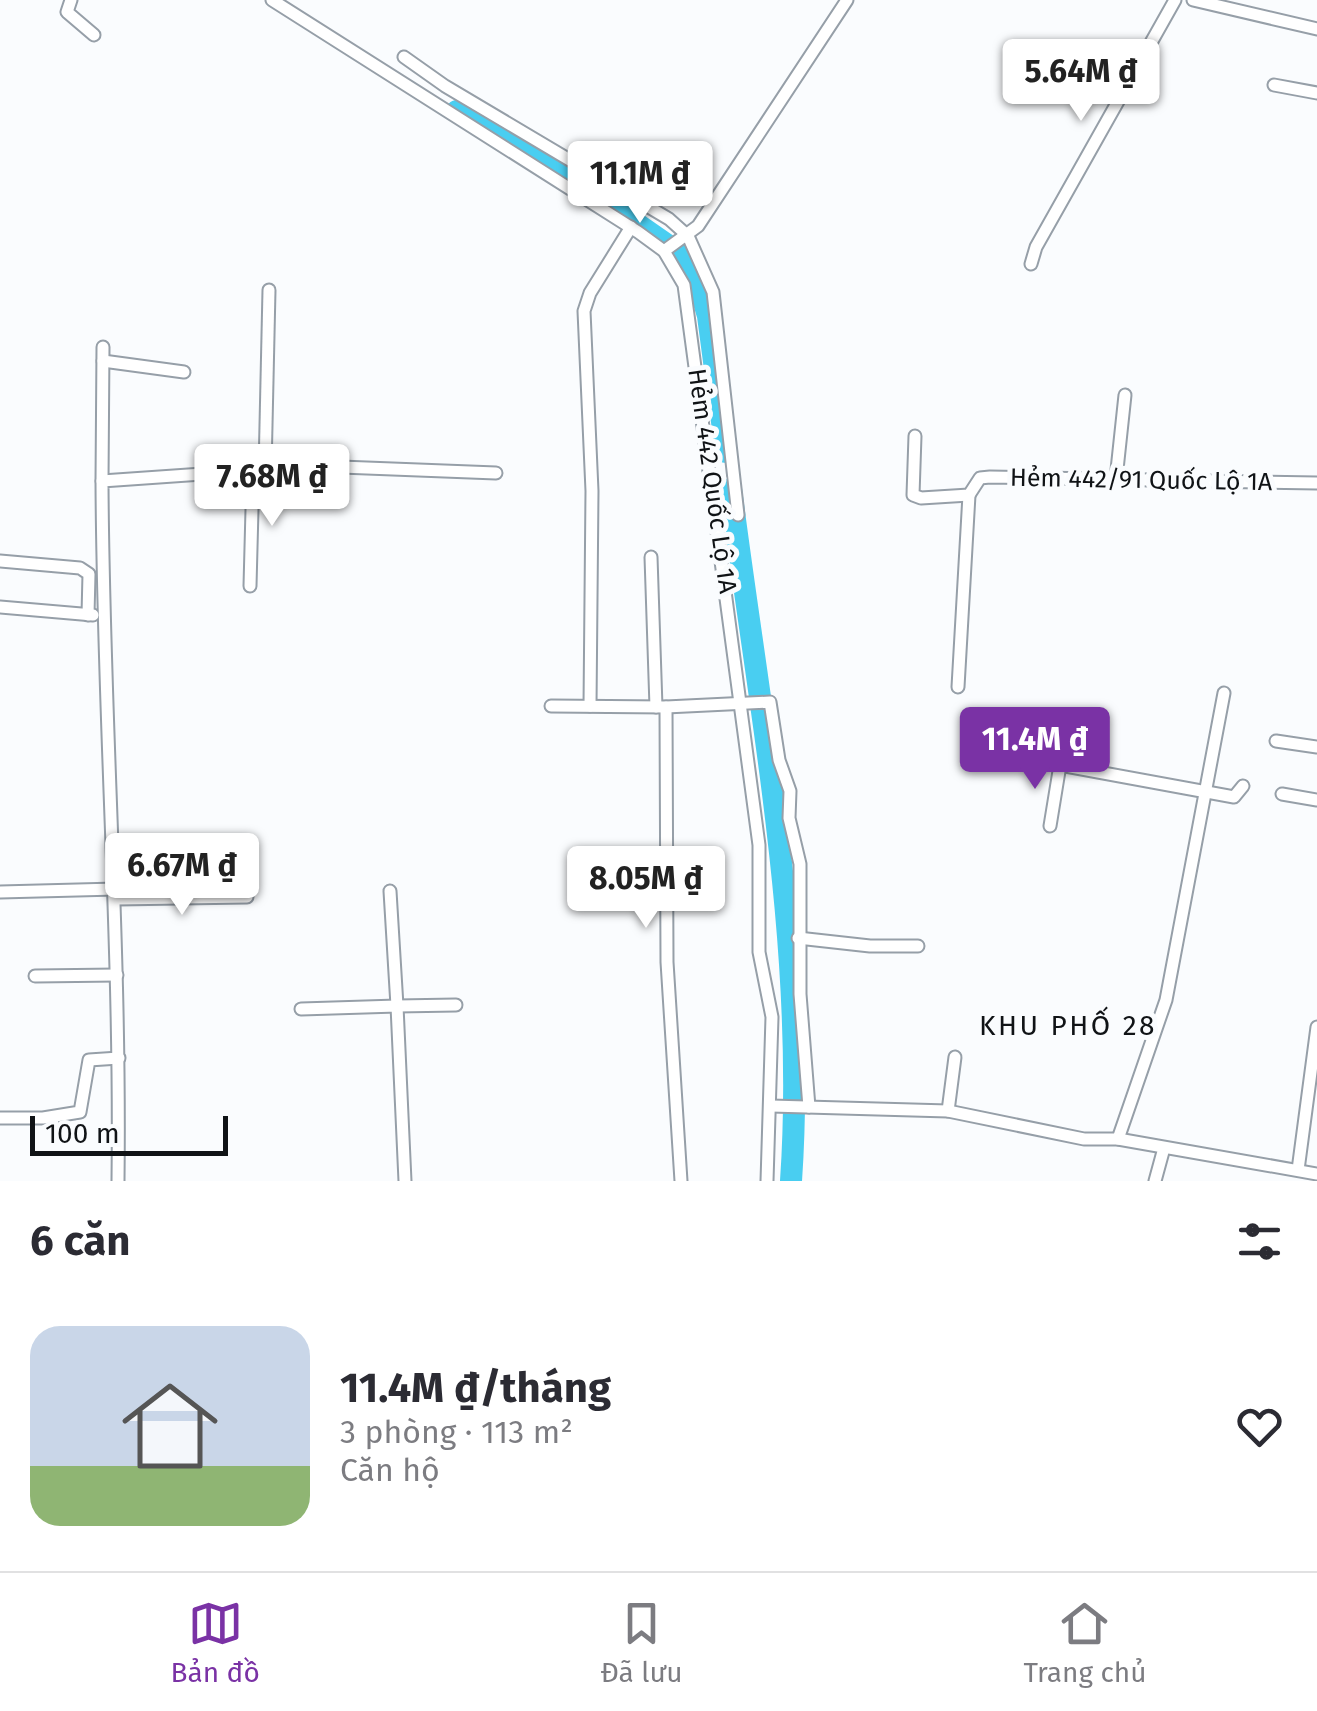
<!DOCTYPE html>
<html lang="vi">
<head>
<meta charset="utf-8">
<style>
  body { margin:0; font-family:"Fira Sans",sans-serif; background:#f2f2f3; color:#2b2b33; height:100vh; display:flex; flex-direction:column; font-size:38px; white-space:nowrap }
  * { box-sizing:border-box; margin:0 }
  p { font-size:32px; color:#7c7c81 }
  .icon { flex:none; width:55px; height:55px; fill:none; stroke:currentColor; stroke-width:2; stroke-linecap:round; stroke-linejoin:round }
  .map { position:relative; height:1181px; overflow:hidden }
  .panel { display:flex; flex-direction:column; background:#fff; flex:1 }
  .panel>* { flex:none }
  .scale { position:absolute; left:30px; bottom:25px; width:198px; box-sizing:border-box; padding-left:10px; border:5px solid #101316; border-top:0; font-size:28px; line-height:35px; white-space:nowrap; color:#101316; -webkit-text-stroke:8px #fafcfe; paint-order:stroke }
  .price { position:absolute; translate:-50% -85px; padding:0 22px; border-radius:10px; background:#fff; color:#222; font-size:32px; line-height:65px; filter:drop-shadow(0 2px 5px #0008) }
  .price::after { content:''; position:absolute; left:50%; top:60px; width:30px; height:22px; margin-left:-15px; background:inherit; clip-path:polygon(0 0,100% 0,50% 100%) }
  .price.on { background:#7a32a5; color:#fff }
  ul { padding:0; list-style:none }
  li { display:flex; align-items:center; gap:30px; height:250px; padding:0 30px }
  li span { display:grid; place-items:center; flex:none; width:280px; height:200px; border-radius:30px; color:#555 }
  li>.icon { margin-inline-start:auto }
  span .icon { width:120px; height:120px; fill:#fffc; stroke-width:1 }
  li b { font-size:42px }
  h2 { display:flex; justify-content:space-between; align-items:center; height:120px; padding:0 30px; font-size:42px }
  .tab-bar { display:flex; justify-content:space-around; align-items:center; height:140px; border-top:2px solid #e1e1e2; background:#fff; font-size:28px; color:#7c7c81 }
  .tab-bar a { display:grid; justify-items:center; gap:5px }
  .tab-bar .on { color:#7a32a5 }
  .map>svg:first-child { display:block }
</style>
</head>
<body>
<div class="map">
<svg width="1317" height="1181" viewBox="0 0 1317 1181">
  <rect width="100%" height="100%" fill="#fafcfe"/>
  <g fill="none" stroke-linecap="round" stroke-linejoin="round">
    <g stroke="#49cef1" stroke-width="22">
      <polyline points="457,111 597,196 692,262 708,316 726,452"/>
      <path d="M731 489C760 717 807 950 791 1181"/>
    </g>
    <g stroke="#969fa8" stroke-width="15">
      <g id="street">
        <polyline points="71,0 67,12 94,35"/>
        <polyline points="272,0 638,232 664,251 684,285 759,845 759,952 772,1017 767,1181"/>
        <polyline points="1193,0 1317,29"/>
        <polyline points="404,57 445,86 669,219 688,236 713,292 738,515"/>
        <polyline points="1274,85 1317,93"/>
        <polyline points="664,251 698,226 847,0"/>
        <polyline points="1031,264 1036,247 1175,0"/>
        <polyline points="103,361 184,372"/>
        <polyline points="915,436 913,495 921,498 969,495 980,478 990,477 1317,483"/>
        <polyline points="265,470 269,290"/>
        <polyline points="1116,479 1125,395"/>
        <polyline points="102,481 103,347"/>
        <polyline points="651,557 656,707"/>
        <polyline points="0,561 80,568 89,574 88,615"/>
        <polyline points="250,586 253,471"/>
        <polyline points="0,607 93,615"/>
        <polyline points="958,687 969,495"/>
        <polyline points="551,706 666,707 770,702 779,760 790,791 789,818 800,864 800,994 809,1107"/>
        <polyline points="590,706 592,491 584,311 590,293 631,227"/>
        <polyline points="666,707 667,962 681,1181"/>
        <polyline points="1276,741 1317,747"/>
        <polyline points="1282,794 1317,800"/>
        <polyline points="1050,826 1060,765 1234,797 1243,786"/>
        <polyline points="390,891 397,1006 456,1005"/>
        <polyline points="0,892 116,889"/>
        <polyline points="116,899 247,897"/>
        <polyline points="798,938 870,946 918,946"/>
        <polyline points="35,976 117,975"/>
        <polyline points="301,1009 397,1006 405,1181"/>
        <polyline points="771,1106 948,1111 1084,1139 1118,1139 1317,1174"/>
        <polyline points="948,1111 955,1057"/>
        <polyline points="0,1118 43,1118 80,1112 89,1060 119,1058"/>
        <polyline points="1118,1139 1166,1000 1224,693"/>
        <polyline points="1298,1170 1317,1027"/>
        <path d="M118 1181C121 947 103 715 102 481L315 466 496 473"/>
        <polyline points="1155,1181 1164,1148"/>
      </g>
    </g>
    <use href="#street" stroke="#fff" stroke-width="11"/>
  </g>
  <g text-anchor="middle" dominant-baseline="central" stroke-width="10" stroke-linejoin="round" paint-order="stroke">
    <g font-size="25" fill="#101316" stroke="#fafcfe">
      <text transform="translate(1141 480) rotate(1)">Hẻm 442/91 Quốc Lộ 1A</text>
      <text transform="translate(712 481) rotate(82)">Hẻm 442 Quốc Lộ 1A</text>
    </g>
    <g font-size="28" letter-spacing="2.5" fill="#101316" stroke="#fafcfe">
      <text x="1068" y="1025">KHU PHỐ 28</text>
    </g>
  </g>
</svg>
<div class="scale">100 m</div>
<b class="price" style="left:1081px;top:124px">5.64M ₫</b>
<b class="price" style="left:640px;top:226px">11.1M ₫</b>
<b class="price" style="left:272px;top:529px">7.68M ₫</b>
<b class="price on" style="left:1035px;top:792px">11.4M ₫</b>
<b class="price" style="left:182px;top:918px">6.67M ₫</b>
<b class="price" style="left:646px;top:931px">8.05M ₫</b>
</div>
<section class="panel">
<h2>6 căn<svg class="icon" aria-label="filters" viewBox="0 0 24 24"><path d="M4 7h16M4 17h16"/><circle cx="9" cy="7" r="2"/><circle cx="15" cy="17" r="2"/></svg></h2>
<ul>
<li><span style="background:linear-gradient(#c9d6e8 70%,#8fb573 0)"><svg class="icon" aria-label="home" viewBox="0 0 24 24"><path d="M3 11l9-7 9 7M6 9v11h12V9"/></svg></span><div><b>11.4M ₫/tháng</b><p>3 phòng · 113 m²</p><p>Căn hộ</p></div><svg class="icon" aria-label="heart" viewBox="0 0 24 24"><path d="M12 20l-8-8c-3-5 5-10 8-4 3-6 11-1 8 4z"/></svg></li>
</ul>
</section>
<nav class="tab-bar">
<a class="on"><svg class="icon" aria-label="map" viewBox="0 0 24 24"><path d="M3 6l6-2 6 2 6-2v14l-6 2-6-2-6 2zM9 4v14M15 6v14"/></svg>Bản đồ</a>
<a><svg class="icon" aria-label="saved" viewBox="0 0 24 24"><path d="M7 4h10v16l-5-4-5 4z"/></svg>Đã lưu</a>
<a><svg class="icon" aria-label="home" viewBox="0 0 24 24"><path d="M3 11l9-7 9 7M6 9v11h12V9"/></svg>Trang chủ</a>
</nav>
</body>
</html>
